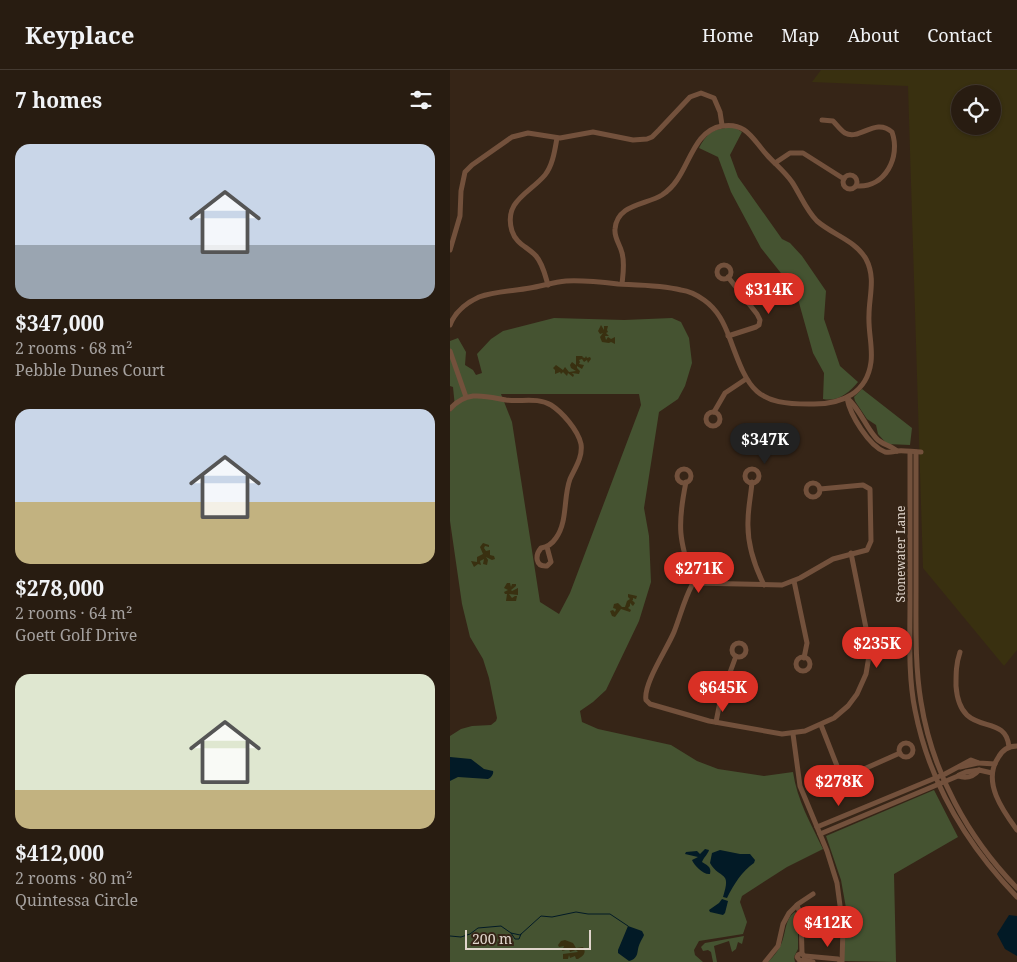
<!DOCTYPE html>
<html lang="en">
<head>
<meta charset="utf-8">
<style>
  body { margin:0; font-family:"Noto Serif",serif; background:#30251a; color:#f1f3f6; height:100vh; display:flex; flex-direction:column; font-size:19px; white-space:nowrap }
  * { box-sizing:border-box; margin:0 }
  p { font-size:16px; color:#a5a19f }
  .icon { flex:none; width:28px; height:28px; fill:none; stroke:currentColor; stroke-width:2; stroke-linecap:round; stroke-linejoin:round }
  .map { position:relative; flex:1; overflow:hidden }
  .details { display:flex; flex-direction:column; background:#281c11; width:450px }
  .details>* { flex:none }
  .controls { position:absolute; left:501px; top:15px; display:grid; gap:10px }
  .controls a { display:grid; place-items:center; width:50px; height:50px; border-radius:50%; background:#281c11; box-shadow:0 1px 4px #0004,0 0 0 1px #443a31; font-size:25px }
  .scale { position:absolute; left:15px; bottom:12px; width:126px; box-sizing:border-box; padding-left:5px; border:2px solid #e0d5cc; border-top:0; font-size:14px; line-height:18px; white-space:nowrap; color:#e0d5cc; -webkit-text-stroke:4px #362517; paint-order:stroke }
  .price { position:absolute; translate:-50% -42px; padding:0 11px; border-radius:18px; background:#d93025; color:#fff; font-size:16px; line-height:32px; filter:drop-shadow(0 1px 2px #0008) }
  .price::after { content:''; position:absolute; left:50%; top:30px; width:15px; height:11px; margin-left:-8px; background:inherit; clip-path:polygon(0 0,100% 0,50% 100%) }
  .price.on { background:#222; color:#fff }
  ul { padding:0; list-style:none }
  li { display:grid; align-content:center; gap:10px; height:265px; padding:0 15px }
  li span { display:grid; place-items:center; height:155px; border-radius:15px; color:#555 }
  li>.icon { margin-inline-start:auto }
  span .icon { width:90px; height:90px; fill:#fffc; stroke-width:1 }
  li b { font-size:21px }
  h2 { display:flex; justify-content:space-between; align-items:center; height:60px; padding:0 15px; font-size:21px }
  header { display:flex; align-items:center; gap:30px; box-sizing:border-box; height:70px; padding:0 25px; background:#281c11; border-bottom:1px solid #443a31 }
  header strong { font-size:24px }
  nav { display:flex; gap:28px; margin-inline-start:auto; font-size:18px }
  main { display:flex; flex:1; min-height:0 }
  .map>svg:first-child { display:block }
</style>
</head>
<body>
<header>
<strong>Keyplace</strong>
<nav><a>Home</a><a>Map</a><a>About</a><a>Contact</a></nav>
</header>
<main>
<section class="details">
<h2>7 homes<svg class="icon" aria-label="filters" viewBox="0 0 24 24"><path d="M4 7h16M4 17h16"/><circle cx="9" cy="7" r="2"/><circle cx="15" cy="17" r="2"/></svg></h2>
<ul>
<li><span style="background:linear-gradient(#c9d6e8 65%,#9aa5b1 0)"><svg class="icon" aria-label="home" viewBox="0 0 24 24"><path d="M3 11l9-7 9 7M6 9v11h12V9"/></svg></span><div><b>$347,000</b><p>2 rooms · 68 m²</p><p>Pebble Dunes Court</p></div></li>
<li><span style="background:linear-gradient(#c9d6e8 60%,#c2b280 0)"><svg class="icon" aria-label="home" viewBox="0 0 24 24"><path d="M3 11l9-7 9 7M6 9v11h12V9"/></svg></span><div><b>$278,000</b><p>2 rooms · 64 m²</p><p>Goett Golf Drive</p></div></li>
<li><span style="background:linear-gradient(#dfe7d0 75%,#c2b280 0)"><svg class="icon" aria-label="home" viewBox="0 0 24 24"><path d="M3 11l9-7 9 7M6 9v11h12V9"/></svg></span><div><b>$412,000</b><p>2 rooms · 80 m²</p><p>Quintessa Circle</p></div></li>
</ul>
</section>
<div class="map">
<svg width="567" height="892" viewBox="0 0 567 892">
  <rect width="100%" height="100%" fill="#362517"/>
  <g fill="#455331" fill-rule="evenodd">
    <path d="M284 57 292 62 280 85 288 107 332 169 340 173 352 186 376 221 374 249 390 296 408 312C399 323 388 332 373 329L374 303 363 283 346 222 311 178 281 122 268 87 249 78C259 60 264 59 284 57Z"/>
    <path d="M104 248 174 250 222 248 231 252 239 268 242 293 235 316 228 329 209 342 194 438 199 466 201 512 189 551 156 620 143 632 130 641 132 652 148 659 221 675 247 691 268 699 314 706 343 702C347 730 361 754 373 779L337 797 292 826 290 832 297 852 293 864 249 871 244 880 245 885 253 892H0V666L11 659 22 656 41 655 46 651 47 648 39 608 33 589 20 567 12 534 0 451V342L5 337 3 317 0 316V271L8 268 16 282 15 295 23 300 26 305 32 303 27 284 41 269 53 261ZM51 324H189L191 335 120 523 109 544 90 532 62 352Z"/>
    <polygon points="412,319 462,358 460,375 437,374 428,364 426,355 417,349 405,331 404,327"/>
    <polygon points="484,720 508,767 444,804 446,892 393,891 396,838 391,810 376,766"/>
    <path d="M345 842 348 844V879L344 887 345 892H318C324 886 329 880 332 872 336 861 335 849 345 842Z"/>
    <polygon points="294,866 292,874 288,872 286,879 282,882 279,871 264,876 267,892 263,892 261,882 258,880 253,881 251,877 255,873"/>
  </g>
  <g fill="#393010" fill-rule="evenodd">
    <path d="M371 0H567V580L554 596 473 498 458 16 362 12ZM510 24H542V56H510Z"/>
    <polygon points="151,255 154,260 154,256 158,256 157,260 158,262 156,263 159,266 155,266 156,270 158,267 161,269 165,267 165,274 161,272 159,273 152,272 150,267 153,263 150,264 148,261"/>
    <polygon points="126,286 133,286 132,287 135,288 136,286 137,288 140,287 141,289 138,293 137,290 134,292 132,289 129,290 130,292 129,294 134,295 132,299 127,296 127,298 130,301 129,304 122,303 124,305 123,307 118,303 117,306 113,302 111,304 110,302 105,304 105,300 103,298 106,295 113,300 115,297 119,302 126,301 121,298 120,295 122,292 126,295"/>
    <polygon points="33,473 39,475 39,477 35,476 34,478 36,481 40,480 40,485 44,486 45,489 42,490 36,487 38,490 37,495 33,494 34,489 30,491 31,495 28,494 24,497 21,491 27,492 27,487 33,484 30,477"/>
    <polygon points="57,513 60,513 61,517 62,514 66,514 66,516 61,520 62,521 68,518 68,525 59,524 62,528 65,526 67,526 66,531 56,531 57,524 55,524 54,522 58,520 54,518"/>
    <polygon points="178,524 187,526 186,529 183,528 183,530 182,530 185,533 183,536 180,533 180,536 178,538 181,540 180,542 171,539 165,547 162,546 160,541 163,540 165,542 166,539 163,538 164,534 168,533 172,537 175,537 177,531 180,529 178,527"/>
    <path d="M115 870 123 873 126 878 133 877C137 883 133 886 128 889H126L125 886 120 888 119 885 118 889H113V884L128 882 126 880 120 882 119 879 112 881 114 876 109 877 108 875 111 871Z"/>
  </g>
  <g fill="#021a26">
    <path d="M0 687 21 689 34 699 43 701C44 704 41 708 38 709L8 707 0 711Z"/>
    <path d="M255 779 259 780C258 784 254 787 252 792 256 795 262 796 260 804 253 805 244 795 242 790L248 787 235 784 236 782 247 781 250 784Z"/>
    <path d="M270 780 290 784H300L305 790 304 793C292 801 284 814 277 828L273 827C282 800 270 810 260 793L262 783Z"/>
    <polygon points="272,829 278,831 275,843 273,845 260,842 259,840 269,833"/>
    <polygon points="559,845 567,846 567,886 555,879 547,864"/>
    <path d="M178 856 192 861 194 865C193 868 191 870 190 873 186 881 190 888 179 891L168 883V880Z"/>
  </g>
  <g fill="none" stroke-linecap="round" stroke-linejoin="round">
    <g stroke="#021a26" stroke-width="1">
      <polyline points="61,863 65,869 69,869 71,864"/>
      <polyline points="0,866 11,867 20,864 28,858 51,856 61,863 70,865 91,846 102,847 126,842 138,844 160,844 178,856"/>
    </g>
    <g stroke="#73513c" stroke-width="5">
      <path d="M372 50 383 51C387 55 390 60 395 63 410 71 425 47 442 62 451 87 435 118 407 116"/>
      <polyline points="325,93 340,83 353,83 394,109"/>
      <circle cx="400" cy="112" r="7"/>
      <polyline points="0,180 10,146 11,121 15,102 22,95 62,67 78,63 110,68 143,62 183,70 197,69 202,67 209,60 240,27 251,23 264,28 270,42 272,55"/>
      <circle cx="274" cy="202" r="7"/>
      <polyline points="278,207 307,244 310,250 309,255 306,257 278,266"/>
      <path d="M98 215C95 205 93 194 86 186 78 177 66 174 62 161 53 131 80 123 95 105 103 95 105 79 107 68"/>
      <path d="M0 255C5 242 16 233 29 227 45 221 64 221 80 218 92 216 104 212 116 211 134 210 151 212 168 214 189 215 211 215 231 220 239 221 247 225 254 230 268 240 274 253 280 269 299 321 305 335 364 334 392 334 417 323 421 292 423 277 418 261 419 245 419 226 426 208 416 189 405 170 383 165 367 151 356 140 350 124 342 112 334 101 325 94 317 85 303 70 297 52 272 56 246 60 240 92 227 110 223 116 218 121 212 125 196 135 167 134 165 159 164 168 170 174 172 183 175 193 173 204 172 214"/>
      <polyline points="0,281 16,327"/>
      <path d="M397 328C400 345 419 376 435 382 440 383 442 382 447 381 454 380 463 382 471 382"/>
      <path d="M397 328C410 339 415 356 426 368 432 375 441 375 447 381"/>
      <path d="M0 339C17 320 34 326 56 330 71 332 88 327 101 335 112 342 128 360 131 374 133 387 125 398 120 409 113 428 118 451 106 468 102 474 98 477 91 478 85 485 85 497 97 496L101 492 97 477"/>
      <circle cx="263" cy="349" r="7"/>
      <polyline points="264,342 275,323 296,309"/>
      <path d="M460 382C460 432 460 483 460 534 460 568 458 605 465 640 479 712 517 775 567 827"/>
      <path d="M466 382C466 429 466 475 466 522 466 559 465 596 471 632 482 702 518 768 567 818"/>
      <circle cx="302" cy="406" r="7"/>
      <circle cx="234" cy="406" r="7"/>
      <path d="M236 412C227 456 229 470 243 512L242 515C234 530 230 547 224 562 217 579 193 614 196 630L200 634 259 651 332 664 355 661 384 648 398 636 407 624 416 604 419 586 417 563 401 483"/>
      <path d="M302 412C301 425 298 438 298 451 297 474 304 495 314 515"/>
      <circle cx="363" cy="420" r="7"/>
      <polyline points="344,511 357,573 354,588"/>
      <polyline points="243,513 332,515 350,508 383,489 417,480 421,471 420,419 413,415 370,419"/>
      <circle cx="289" cy="580" r="7"/>
      <path d="M510 582C506 594 506 603 506 616 510 671 556 640 559 677"/>
      <circle cx="353" cy="594" r="7"/>
      <polyline points="266,652 271,627 286,586"/>
      <polyline points="371,655 391,706 396,707 450,683"/>
      <polyline points="343,664 350,716 377,781 387,813 393,858 392,892"/>
      <circle cx="456" cy="680" r="7"/>
      <path d="M567 676C558 676 552 680 548 688 532 712 553 741 567 760"/>
      <polyline points="510,697 528,693"/>
      <polyline points="509,705 516,702 529,700"/>
      <polyline points="367,757 495,704 521,690 529,693 545,694"/>
      <path d="M370 764 508 706C517 709 523 707 529 700L542 703"/>
      <polyline points="347,835 351,846 352,883 355,888 354,890 350,891 347,887 348,885 352,883"/>
      <polyline points="355,886 388,889 391,892"/>
      <polyline points="354,890 363,892"/>
      <polyline points="315,892 328,876 333,854 339,843 348,834 363,824"/>
    </g>
  </g>
  <g text-anchor="middle" dominant-baseline="central" stroke-width="5" stroke-linejoin="round" paint-order="stroke">
    <g font-size="12" fill="#e0d5cc" stroke="#362517">
      <text transform="translate(450 484) rotate(-90)">Stonewater Lane</text>
    </g>
  </g>
</svg>
<div class="controls">
<a><svg class="icon" aria-label="locate" viewBox="0 0 24 24"><circle cx="12" cy="12" r="6"/><path d="M12 2v4M12 18v4M2 12h4M18 12h4"/></svg></a>
</div>
<div class="scale">200 m</div>
<b class="price" style="left:319px;top:245px">$314K</b>
<b class="price on" style="left:315px;top:395px">$347K</b>
<b class="price" style="left:249px;top:524px">$271K</b>
<b class="price" style="left:427px;top:599px">$235K</b>
<b class="price" style="left:273px;top:643px">$645K</b>
<b class="price" style="left:389px;top:737px">$278K</b>
<b class="price" style="left:378px;top:878px">$412K</b>
</div>
</main>
</body>
</html>
